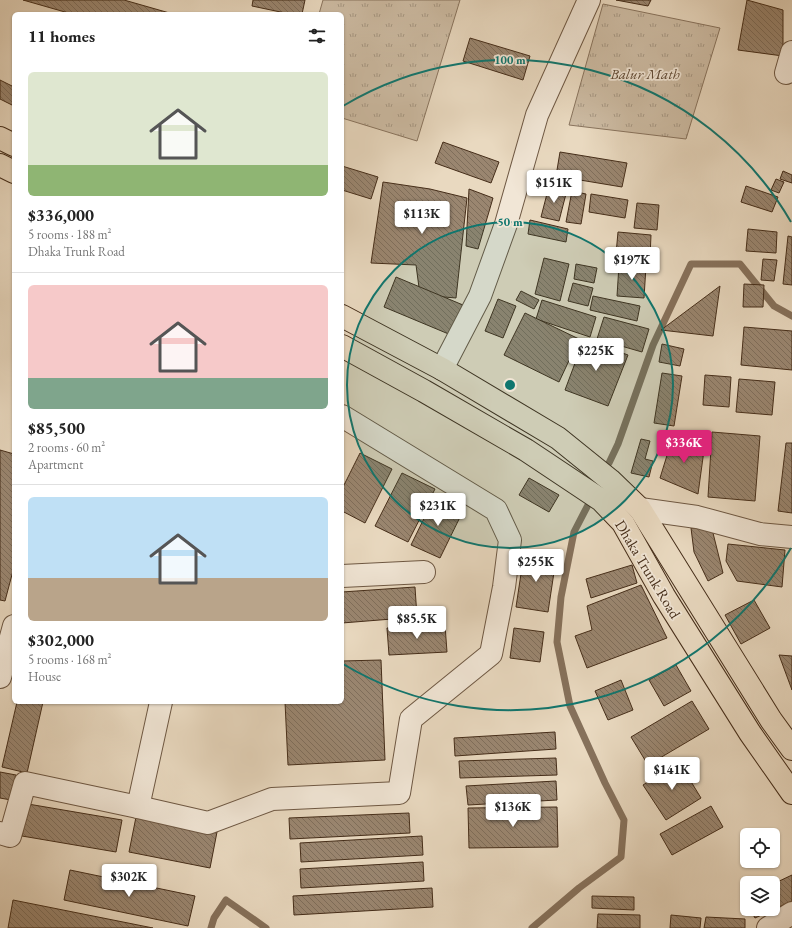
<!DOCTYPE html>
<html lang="en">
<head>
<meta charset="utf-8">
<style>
  body { margin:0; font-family:"EB Garamond",serif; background:#f6f6f6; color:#222; height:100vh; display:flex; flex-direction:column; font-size:15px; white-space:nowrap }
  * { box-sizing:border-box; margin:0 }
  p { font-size:13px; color:#767676 }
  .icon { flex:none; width:22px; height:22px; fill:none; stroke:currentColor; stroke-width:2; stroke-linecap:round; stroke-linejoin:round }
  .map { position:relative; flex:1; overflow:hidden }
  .sheet { position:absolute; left:12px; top:12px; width:332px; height:692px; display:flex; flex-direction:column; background:#fff; border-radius:6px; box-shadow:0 1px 3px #0004 }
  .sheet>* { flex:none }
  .tools { position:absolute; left:740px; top:828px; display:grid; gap:8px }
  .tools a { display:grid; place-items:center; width:40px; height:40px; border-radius:6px; background:#fff; box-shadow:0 1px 3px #0004; font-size:20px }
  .price { position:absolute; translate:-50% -34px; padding:0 9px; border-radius:4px; background:#fff; color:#222; font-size:13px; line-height:26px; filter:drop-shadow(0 1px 2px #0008) }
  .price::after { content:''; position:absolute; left:50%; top:24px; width:12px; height:9px; margin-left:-6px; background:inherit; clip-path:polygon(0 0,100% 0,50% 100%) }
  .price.selected { background:#db2777; color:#fff }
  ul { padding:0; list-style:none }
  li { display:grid; align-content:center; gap:8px; height:212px; padding:0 16px }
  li+li { border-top:1px solid #e0e0e0 }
  li span { display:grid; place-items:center; height:124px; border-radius:6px; color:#555 }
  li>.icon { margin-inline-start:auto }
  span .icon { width:72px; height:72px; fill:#fffc; stroke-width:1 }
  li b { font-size:17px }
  h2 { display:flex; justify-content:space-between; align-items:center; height:48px; padding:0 16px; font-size:17px }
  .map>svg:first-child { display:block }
</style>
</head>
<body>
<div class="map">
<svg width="792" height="928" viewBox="0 0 792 928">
  <defs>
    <pattern id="park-tufts" width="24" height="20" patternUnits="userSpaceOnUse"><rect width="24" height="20" fill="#cdbca4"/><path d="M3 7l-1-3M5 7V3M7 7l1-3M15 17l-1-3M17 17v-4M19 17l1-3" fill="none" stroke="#a89985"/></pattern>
    <pattern id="building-back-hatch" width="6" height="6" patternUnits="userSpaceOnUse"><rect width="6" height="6" fill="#9a8670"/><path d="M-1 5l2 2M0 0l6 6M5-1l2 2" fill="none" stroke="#7f6e5b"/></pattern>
  </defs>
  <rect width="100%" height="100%" fill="#e9d9c0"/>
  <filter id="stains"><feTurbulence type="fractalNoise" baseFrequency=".005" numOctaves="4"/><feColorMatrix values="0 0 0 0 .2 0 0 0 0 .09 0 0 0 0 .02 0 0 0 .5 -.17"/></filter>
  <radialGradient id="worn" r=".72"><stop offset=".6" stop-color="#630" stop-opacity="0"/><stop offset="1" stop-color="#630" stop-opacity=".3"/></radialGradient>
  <g fill="url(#park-tufts)" stroke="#89745e">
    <polygon points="323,0 460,0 417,141 342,118 342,14 319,14"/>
    <polygon points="603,4 720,28 686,139 569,125"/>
  </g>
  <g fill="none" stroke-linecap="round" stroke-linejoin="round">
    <g stroke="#86715b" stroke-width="7">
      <polyline points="609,463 618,444 653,345 691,264 740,264 774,306 792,316"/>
      <polyline points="211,928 214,918 226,900 266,928"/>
      <polyline points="532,928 579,888 621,857 624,820 605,783 570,706 557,642 561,597 574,532 588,505"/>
    </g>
  </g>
  <g fill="url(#building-back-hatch)" stroke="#452d19">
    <polygon points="23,0 124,0 173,14 72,14"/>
    <polygon points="253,0 305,0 302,14 290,14 252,6"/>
    <polygon points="616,0 651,0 648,6"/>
    <polygon points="747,0 783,10 783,56 738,50"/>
    <polygon points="470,38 530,56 523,80 463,61"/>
    <polygon points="0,80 14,87 14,106 0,99"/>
    <polygon points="443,142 499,162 491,183 435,163"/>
    <polygon points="560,152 627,163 622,187 556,176"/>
    <polygon points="342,166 378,177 371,199 342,190"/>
    <polygon points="783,171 792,175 792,183 780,179"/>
    <polygon points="776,179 784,182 779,193 771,190"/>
    <polygon points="383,182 430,189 467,198 456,298 420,295 416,265 371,263"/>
    <polygon points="549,186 567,190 559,221 541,217"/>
    <polygon points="746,186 778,197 772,212 741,202"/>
    <polygon points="469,189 493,198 478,249 466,246"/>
    <polygon points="572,191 586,194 581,224 566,222"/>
    <polygon points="591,194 628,200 625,218 589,212"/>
    <polygon points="637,203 659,205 657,230 634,228"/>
    <polygon points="530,220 568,229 566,242 528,234"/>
    <polygon points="748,229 777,232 776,253 746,251"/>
    <polygon points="618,232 651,235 650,257 616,254"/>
    <polygon points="788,236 792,237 792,285 783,284"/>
    <polygon points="544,258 569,264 560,301 535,294"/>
    <polygon points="763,259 777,260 774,281 761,280"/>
    <polygon points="576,264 597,268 594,283 574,279"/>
    <polygon points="619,265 646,266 644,298 617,296"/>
    <polygon points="396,277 463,305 451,335 384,307"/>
    <polygon points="573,283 593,288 588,306 568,301"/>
    <polygon points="744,284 764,285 763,307 743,307"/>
    <polygon points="720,286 713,336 661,330"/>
    <polygon points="521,291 539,300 534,309 516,300"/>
    <polygon points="593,296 640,306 637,321 590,310"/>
    <polygon points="498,299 516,306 503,338 485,331"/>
    <polygon points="542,300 596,317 590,337 536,319"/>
    <polygon points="525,313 579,339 559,382 504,355"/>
    <polygon points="604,317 649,329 642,352 597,339"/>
    <polygon points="744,327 792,331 792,370 741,365"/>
    <polygon points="584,339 628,355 608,406 565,390"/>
    <polygon points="662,344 684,349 680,366 659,362"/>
    <polygon points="662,373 682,376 674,426 654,423"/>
    <polygon points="705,375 731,377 729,407 703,405"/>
    <polygon points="739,379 775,382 772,415 736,412"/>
    <polygon points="712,432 760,436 755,501 708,497"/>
    <polygon points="673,436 705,443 698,494 660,478"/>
    <polygon points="641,439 650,441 645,459 653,461 649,477 631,473"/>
    <polygon points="786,443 792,443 792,513 778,511"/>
    <polygon points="0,450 14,454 14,567 5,601 0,600"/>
    <polygon points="360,453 392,469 365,523 342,511 342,489"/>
    <polygon points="402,473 435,489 408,542 375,526"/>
    <polygon points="529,478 559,495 549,512 519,495"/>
    <polygon points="435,496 464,509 440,558 411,545"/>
    <polygon points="691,528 712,529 723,573 708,581 694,552"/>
    <polygon points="728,544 785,550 782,587 737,581 726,561"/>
    <polygon points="524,554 556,559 548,612 516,607"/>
    <polygon points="632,565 637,583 591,598 586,579"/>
    <polygon points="641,585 667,638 587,668 575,636 592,630 587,606"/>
    <polygon points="415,587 417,617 342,623 342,592"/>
    <polygon points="754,600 770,628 741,644 725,615"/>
    <polygon points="445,625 447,652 389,655 387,628"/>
    <polygon points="514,628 544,632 540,662 510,658"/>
    <polygon points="779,655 792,656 792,690"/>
    <polygon points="381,660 385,760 288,765 285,702 342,702 342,661"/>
    <polygon points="676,665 691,691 664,706 649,680"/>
    <polygon points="621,680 633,710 608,720 595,691"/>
    <polygon points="692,701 709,729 648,765 631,737"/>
    <polygon points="17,702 43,702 27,773 2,767"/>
    <polygon points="555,732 556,749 455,756 454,738"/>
    <polygon points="556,758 557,775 460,778 459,761"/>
    <polygon points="679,762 701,798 666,820 643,785"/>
    <polygon points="0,772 16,775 11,800 0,798"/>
    <polygon points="556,781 557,800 468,805 466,786"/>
    <polygon points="28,804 122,820 116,852 22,836"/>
    <polygon points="711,806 723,827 672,855 660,834"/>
    <polygon points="557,807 558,847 469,848 468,808"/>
    <polygon points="409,813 410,833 290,839 289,818"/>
    <polygon points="136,817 217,832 210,868 129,852"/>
    <polygon points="422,836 423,855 301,862 300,843"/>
    <polygon points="423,862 424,881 301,888 300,869"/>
    <polygon points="70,870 195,896 188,926 64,900"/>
    <polygon points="792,875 792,901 755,918 750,909 773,909 773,884"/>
    <polygon points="432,888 433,907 294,915 293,896"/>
    <polygon points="592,896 634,897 634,910 592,908"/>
    <polygon points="13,900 153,928 8,928"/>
    <polygon points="598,914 640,915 640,928 597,928"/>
    <polygon points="671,915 701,918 700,928 670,928"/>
    <polygon points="706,917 745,919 745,928 704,928"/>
  </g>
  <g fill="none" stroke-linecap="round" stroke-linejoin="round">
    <g stroke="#6e5843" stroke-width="24">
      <g id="minor">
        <polyline points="786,73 792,52"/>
        <polyline points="442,369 480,296 506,224 537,115 589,0"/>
        <polyline points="640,509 697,517 760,534 792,537"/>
        <polyline points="342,576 424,572"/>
        <polyline points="0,677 14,626"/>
        <polyline points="138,807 208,823 272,799 399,793 411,719 491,654 504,587 510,540 496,510 342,416"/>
        <polyline points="0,833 10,836 25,783 138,807 161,702"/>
        <polyline points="768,928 792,913"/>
      </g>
    </g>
    <g stroke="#452d19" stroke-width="24">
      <g id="major">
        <polyline points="0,138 14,145"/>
        <polyline points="0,165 14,172"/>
        <polyline points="342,316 442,369 558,438 610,480 640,509 771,720 792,749"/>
        <polyline points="342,346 424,391 526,450 601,500 623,523 664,596 750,733 792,793"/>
      </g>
    </g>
    <use href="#minor" stroke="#f1e6d6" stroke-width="22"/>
    <use href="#major" stroke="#e9d9c0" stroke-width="22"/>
  </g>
  <circle cx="510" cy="385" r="163" fill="#0f766e" fill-opacity=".12"/>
  <g fill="none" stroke="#0f766e" stroke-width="2">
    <circle cx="510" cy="385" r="163"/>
    <path d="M791 548A325 325 0 0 1 343 664M343 106A325 325 0 0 1 791 222"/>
  </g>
  <g text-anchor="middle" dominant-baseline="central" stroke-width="3.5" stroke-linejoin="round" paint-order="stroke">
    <g font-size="15" font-style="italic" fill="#604a35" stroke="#f1e6d6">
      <text x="645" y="73">Balur Math</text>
    </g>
    <g font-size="15" fill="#452d19" stroke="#f1e6d6">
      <text transform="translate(648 569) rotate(59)">Dhaka Trunk Road</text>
    </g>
  </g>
  <circle cx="510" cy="385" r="6" fill="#0f766e" stroke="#f1e6d6" stroke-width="2"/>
  <g font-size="12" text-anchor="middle" font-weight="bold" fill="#0f766e" stroke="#f1e6d6" stroke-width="3.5" stroke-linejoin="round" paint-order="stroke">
    <text x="510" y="64">100 m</text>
    <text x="510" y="226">50 m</text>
  </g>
  <rect width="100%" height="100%" filter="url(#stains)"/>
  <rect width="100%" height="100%" fill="url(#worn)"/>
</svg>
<div class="tools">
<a><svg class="icon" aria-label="locate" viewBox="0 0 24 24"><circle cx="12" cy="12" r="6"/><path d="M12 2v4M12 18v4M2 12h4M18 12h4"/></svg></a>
<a><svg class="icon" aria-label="layers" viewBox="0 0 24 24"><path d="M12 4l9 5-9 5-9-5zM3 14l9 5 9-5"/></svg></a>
</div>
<b class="price" style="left:554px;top:204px">$151K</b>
<b class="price" style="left:422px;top:235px">$113K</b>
<b class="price" style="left:632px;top:281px">$197K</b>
<b class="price" style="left:596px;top:372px">$225K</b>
<b class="price selected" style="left:684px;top:464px">$336K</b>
<b class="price" style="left:438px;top:527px">$231K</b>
<b class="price" style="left:536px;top:583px">$255K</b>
<b class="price" style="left:417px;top:640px">$85.5K</b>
<b class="price" style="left:672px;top:791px">$141K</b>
<b class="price" style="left:513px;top:828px">$136K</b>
<b class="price" style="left:129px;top:898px">$302K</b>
<section class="sheet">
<h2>11 homes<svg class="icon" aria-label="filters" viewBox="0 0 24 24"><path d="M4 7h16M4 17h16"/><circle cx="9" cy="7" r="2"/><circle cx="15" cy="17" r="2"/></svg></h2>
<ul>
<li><span style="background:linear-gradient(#dfe7d0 75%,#8fb573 0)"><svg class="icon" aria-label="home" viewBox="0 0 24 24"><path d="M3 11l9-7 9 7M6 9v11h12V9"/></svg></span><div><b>$336,000</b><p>5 rooms · 188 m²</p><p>Dhaka Trunk Road</p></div></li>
<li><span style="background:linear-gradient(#f6c9c9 75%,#7fa58c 0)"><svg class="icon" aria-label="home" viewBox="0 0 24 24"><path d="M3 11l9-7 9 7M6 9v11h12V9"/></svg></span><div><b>$85,500</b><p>2 rooms · 60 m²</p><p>Apartment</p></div></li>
<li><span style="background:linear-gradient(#bfe0f5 65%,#b9a48a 0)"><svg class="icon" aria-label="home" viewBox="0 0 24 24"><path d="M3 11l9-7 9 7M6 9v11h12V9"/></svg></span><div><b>$302,000</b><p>5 rooms · 168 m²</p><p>House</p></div></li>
</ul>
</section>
</div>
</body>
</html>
